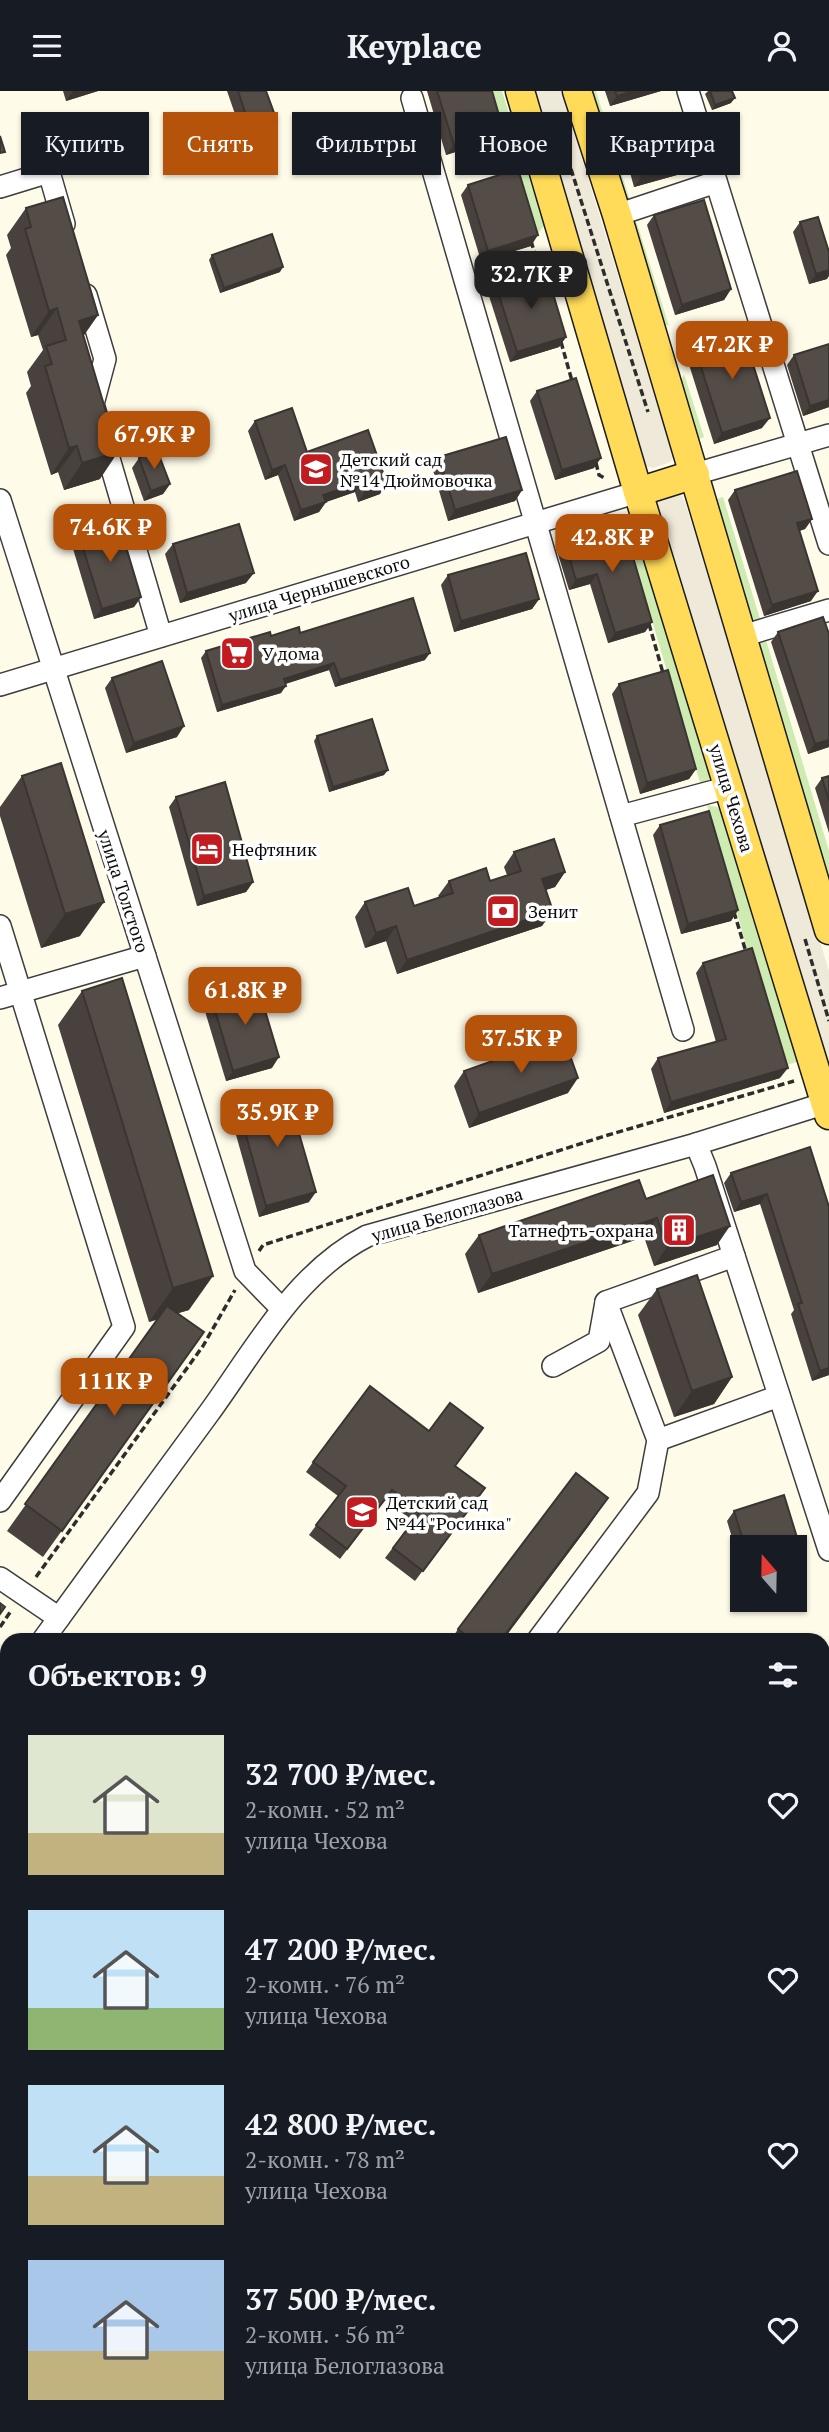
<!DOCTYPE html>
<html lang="ru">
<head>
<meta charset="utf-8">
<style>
  body { margin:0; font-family:"PT Serif",serif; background:#242831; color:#f1f3f6; height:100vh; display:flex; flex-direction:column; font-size:26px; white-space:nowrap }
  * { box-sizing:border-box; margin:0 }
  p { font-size:23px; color:#9ea1a6 }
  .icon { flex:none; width:38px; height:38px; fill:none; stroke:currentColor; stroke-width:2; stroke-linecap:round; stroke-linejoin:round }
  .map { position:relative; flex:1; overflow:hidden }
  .details { position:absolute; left:0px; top:1542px; width:830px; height:800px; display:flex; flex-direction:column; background:#171b24; border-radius:21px 21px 0 0; box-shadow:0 2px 5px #0004 }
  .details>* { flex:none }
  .top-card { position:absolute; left:21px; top:21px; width:788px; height:63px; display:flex; gap:14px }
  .needle { width:46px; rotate:340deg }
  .tools { position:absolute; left:730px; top:1444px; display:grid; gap:14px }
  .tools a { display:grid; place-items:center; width:77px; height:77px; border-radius:0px; background:#171b24; box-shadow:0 2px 5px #0004; font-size:35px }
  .price { position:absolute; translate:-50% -60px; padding:0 16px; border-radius:14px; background:#b45309; color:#fff; font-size:23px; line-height:46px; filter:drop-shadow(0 2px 4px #0008) }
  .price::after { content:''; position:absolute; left:50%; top:42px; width:21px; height:16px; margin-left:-10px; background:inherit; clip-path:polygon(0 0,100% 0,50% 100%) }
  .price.current { background:#222; color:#fff }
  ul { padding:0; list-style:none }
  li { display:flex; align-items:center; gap:21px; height:175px; padding:0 28px }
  li span { display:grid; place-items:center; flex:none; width:196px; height:140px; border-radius:0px; color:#555 }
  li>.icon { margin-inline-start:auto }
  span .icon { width:84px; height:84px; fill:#fffc; stroke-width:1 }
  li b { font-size:30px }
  h2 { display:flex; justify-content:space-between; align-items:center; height:84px; padding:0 28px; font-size:30px }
  .tag { padding:0 24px; border-radius:0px; background:#171b24; box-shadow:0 2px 5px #0004; font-size:24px; line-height:63px }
  .tag.current { background:#b45309; color:#fff }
  header { display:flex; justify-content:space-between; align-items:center; height:91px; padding:0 28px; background:#171b24; font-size:32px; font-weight:800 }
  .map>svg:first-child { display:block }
</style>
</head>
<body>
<header><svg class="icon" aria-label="menu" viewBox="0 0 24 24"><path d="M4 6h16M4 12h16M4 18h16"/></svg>Keyplace<svg class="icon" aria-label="person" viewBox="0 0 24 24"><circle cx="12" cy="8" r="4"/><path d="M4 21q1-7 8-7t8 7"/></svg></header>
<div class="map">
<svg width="829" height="2341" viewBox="0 0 829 2341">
  <rect width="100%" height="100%" fill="#fffbe9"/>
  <g fill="#ceebb1">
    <polygon points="491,0 502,0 544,135 536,145"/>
    <polygon points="585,0 596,0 631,113 621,117"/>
    <polygon points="637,132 669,235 656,230 626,134"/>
    <polygon points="684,283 704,346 694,350 678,298"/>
    <polygon points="723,406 760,528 751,530 714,409"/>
    <polygon points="638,436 713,682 702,698 625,439"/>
    <polygon points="766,549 829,760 829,791 757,550"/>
    <polygon points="707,714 717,716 726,725 800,970 780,976"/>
  </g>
  <g fill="#eee9d9">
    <polygon points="531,0 561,0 674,366 670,371 654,377 645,375 638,361"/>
    <polygon points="680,402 685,411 829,880 829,982 657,419 656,410 662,403"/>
  </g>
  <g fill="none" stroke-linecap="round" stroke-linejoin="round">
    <g stroke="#3e3e3e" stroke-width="24">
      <g id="minor">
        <polyline points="688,0 829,453"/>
        <polyline points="412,7 683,939"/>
        <polyline points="0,96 49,81 64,133"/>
        <polyline points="617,124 716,91"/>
        <polyline points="86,204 105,268 93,313 161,545"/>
        <polyline points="695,383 829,344"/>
        <polyline points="0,409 245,1180 282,1218"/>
        <polyline points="742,545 829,519"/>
        <polyline points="0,594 638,401"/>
        <polyline points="621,725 729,696"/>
        <polyline points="0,835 124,1236 0,1410"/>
        <polyline points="0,907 145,865"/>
        <polyline points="696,1053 705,1075 829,1459"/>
        <polyline points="553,1275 599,1250 606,1211"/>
        <polyline points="658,1349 779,1305"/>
        <polyline points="0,1487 59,1527"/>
        <path d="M43 1549C98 1473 154 1397 209 1322 255 1259 295 1182 367 1145L696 1053 826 1012"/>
        <polyline points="538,1549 648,1402 658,1349 606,1211 734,1165"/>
        <polyline points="0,1607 7,1597"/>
        <polyline points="0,1678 7,1669"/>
        <polyline points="0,1744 7,1735"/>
        <polyline points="823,1821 829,1835"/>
        <polyline points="0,1888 7,1878"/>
        <polyline points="822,1963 829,1961"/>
        <polyline points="0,1985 7,1990"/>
        <polyline points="822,2137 829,2129"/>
        <polyline points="292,2334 301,2341"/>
        <polyline points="487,2334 496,2341"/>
        <polyline points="689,2334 698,2341"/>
        <polyline points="390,2341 395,2334"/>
        <polyline points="770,2341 777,2335 786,2341"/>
      </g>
    </g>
    <g stroke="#1c1c1c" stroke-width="31">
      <g id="major">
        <polyline points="520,0 638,401 829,1024"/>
        <polyline points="577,0 617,124 829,839"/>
        <polyline points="638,401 695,383"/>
      </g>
    </g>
    <g stroke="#2d2d2d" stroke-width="3.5" stroke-dasharray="7 3.5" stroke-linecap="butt">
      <polyline points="499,39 511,82"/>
      <polyline points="571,78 648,321"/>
      <polyline points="531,150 541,183"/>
      <polyline points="561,251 572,290"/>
      <polyline points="596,372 599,384 606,388"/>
      <polyline points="649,533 663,582"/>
      <polyline points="734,821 746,861"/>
      <polyline points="805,848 829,930"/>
      <polyline points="259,1160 263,1154 608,1044 794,990"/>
      <polyline points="36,1486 203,1255 235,1199"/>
      <polyline points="0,1536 11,1520"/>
    </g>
    <use href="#minor" stroke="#fff" stroke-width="21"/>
    <use href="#major" stroke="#ffdb59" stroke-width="28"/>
  </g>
  <g fill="#48413d">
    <polygon points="63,0 98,0 66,10"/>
    <polygon points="227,0 266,0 269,41 244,49"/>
    <polygon points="427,0 492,0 503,38 496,48 446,64"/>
    <polygon points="605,0 661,0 610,15"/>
    <polygon points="708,0 732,0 731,12 712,19 705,3"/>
    <polygon points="631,50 684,82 634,96 624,60"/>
    <polygon points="468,94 531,155 481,170 461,104"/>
    <polygon points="26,117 98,224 83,245 100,388 64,399 58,381 51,384 26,302 31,295 27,281 43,259 38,244 31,246 6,164 11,157 7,144"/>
    <polygon points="654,124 731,198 724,209 675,224 647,134"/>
    <polygon points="800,131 827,188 809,193 793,141"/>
    <polygon points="212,164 280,181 220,202 209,169"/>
    <polygon points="496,195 566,246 559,256 510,271 489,205"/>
    <polygon points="829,253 829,316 803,325 787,274 794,264"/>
    <polygon points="694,254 762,337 714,353 686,264"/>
    <polygon points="537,300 594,377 555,389 530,310"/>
    <polygon points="255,330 307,361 368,339 380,403 358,411 355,401 326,411 319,421 294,430 278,384 265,389 248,340"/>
    <polygon points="439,366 522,399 515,410 448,430 432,376"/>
    <polygon points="139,367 170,393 163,403 144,410 132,377"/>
    <polygon points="735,399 812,428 805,438 799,440 811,510 764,525 728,409"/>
    <polygon points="78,441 141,506 134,516 94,528 71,451"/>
    <polygon points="564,449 652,531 645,541 608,552 590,493 569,499 557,460"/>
    <polygon points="173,453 246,492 180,512 165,463"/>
    <polygon points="448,484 539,508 532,518 454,541 441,494"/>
    <polygon points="778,541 829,656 808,663 771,551"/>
    <polygon points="300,542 425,569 335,596 329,579 285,593 281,602 217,621 201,567 206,560 271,545"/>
    <polygon points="112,587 177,646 126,662 105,597"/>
    <polygon points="619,593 696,678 689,688 640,703 612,603"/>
    <polygon points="317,645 384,684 329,701 314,650"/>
    <polygon points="22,685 80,845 41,857 0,725 0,716"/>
    <polygon points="829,685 829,742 815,697 822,687"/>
    <polygon points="176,706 253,791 246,801 197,815 169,716"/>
    <polygon points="660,734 738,819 731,830 681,843 653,744"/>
    <polygon points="514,761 565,781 555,796 546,799 542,835 397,883 386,850 365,857 355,826 365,811 414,815 439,806 438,805 449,790 490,790 507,784 504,776"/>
    <polygon points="703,872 780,987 664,1022 651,978 658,967 716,951 696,882"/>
    <polygon points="82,900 189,1219 178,1222 204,1241 43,1466 7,1440 158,1228 149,1231 58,934"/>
    <polygon points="211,906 272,977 226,990 204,917"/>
    <polygon points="464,980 568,1002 469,1037 454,995"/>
    <polygon points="238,1016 309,1111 259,1126 231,1026"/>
    <polygon points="731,1082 829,1116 829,1284 812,1290 791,1223 794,1219 760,1113 734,1121 724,1092"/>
    <polygon points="646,1108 717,1154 654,1175 644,1146 478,1202 465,1163 479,1144"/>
    <polygon points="657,1198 732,1286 714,1313 674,1326 638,1224"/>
    <polygon points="313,1371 455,1375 485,1397 415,1490 385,1467 413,1430 385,1409 340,1468 309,1444 338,1405 306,1381"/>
    <polygon points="734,1420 794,1456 742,1456 742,1480 727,1430"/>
    <polygon points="590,1433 503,1549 451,1549 458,1538"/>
    <polygon points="7,1767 7,1849 0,1858 0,1777"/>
    <polygon points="829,1876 829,1947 823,1949 822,1878"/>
    <polygon points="822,2252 829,2256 829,2341 821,2341 812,2334 822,2334"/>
    <polygon points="122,2334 216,2334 225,2341 131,2341"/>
    <polygon points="318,2334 334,2334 329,2341 326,2341"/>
    <polygon points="528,2334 558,2334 553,2341 537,2341"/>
  </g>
  <g fill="#3b3532">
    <polygon points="73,0 98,0 66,10"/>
    <polygon points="634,0 661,0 610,15 617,5"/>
    <polygon points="735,7 731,12 712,19 715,14"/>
    <polygon points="277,30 269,41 244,49 251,39"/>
    <polygon points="503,38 496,48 446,64 454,54"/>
    <polygon points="691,71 684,82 634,96 641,86"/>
    <polygon points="538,144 531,155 481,170 488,160"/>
    <polygon points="283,176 280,181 220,202 224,197"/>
    <polygon points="829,179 829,185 827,188 809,193 816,183"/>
    <polygon points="731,198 724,209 675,224 682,214"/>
    <polygon points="57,217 38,244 31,246 49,220"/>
    <polygon points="98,224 80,250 79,230"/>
    <polygon points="566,246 559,256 510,271 517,261"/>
    <polygon points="829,309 829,316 803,325 810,315"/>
    <polygon points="770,327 762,337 714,353 722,342"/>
    <polygon points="77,355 58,381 51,384 69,357"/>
    <polygon points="118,361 100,388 64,399 82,372"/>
    <polygon points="601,367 594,377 555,389 562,379"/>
    <polygon points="285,374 278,384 265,389 272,379"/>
    <polygon points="362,391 355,401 326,411 319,421 294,430 301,419 323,404"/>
    <polygon points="170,393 163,403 144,410 151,400"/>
    <polygon points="387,393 380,403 358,411 365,401"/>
    <polygon points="522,399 515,410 448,430 455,419"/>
    <polygon points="812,428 805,438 790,443 797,432"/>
    <polygon points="254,482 246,492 180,512 187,502"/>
    <polygon points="597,483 590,493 569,499 576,489"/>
    <polygon points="818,500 811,510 764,525 772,514"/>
    <polygon points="141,506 134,516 94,528 102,518"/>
    <polygon points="539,508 532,518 454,541 461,530"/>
    <polygon points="652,531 645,541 608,552 615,542"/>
    <polygon points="430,562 425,569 335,596 340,589"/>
    <polygon points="334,572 329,579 279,595 284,588"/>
    <polygon points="286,595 281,602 217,621 222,614"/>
    <polygon points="184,635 177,646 126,662 134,652"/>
    <polygon points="829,649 829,656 808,663 815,653"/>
    <polygon points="696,678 689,688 640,703 647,692"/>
    <polygon points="388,679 384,684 329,701 333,696"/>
    <polygon points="565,781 555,796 532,803 542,788"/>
    <polygon points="253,791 246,801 197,815 204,805"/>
    <polygon points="104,811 80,845 41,857 65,823"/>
    <polygon points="738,819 731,830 681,843 688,833"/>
    <polygon points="553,820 542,835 397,883 407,869"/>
    <polygon points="396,835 386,850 365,857 376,842"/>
    <polygon points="279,966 272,977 226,990 233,980"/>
    <polygon points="788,977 780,987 664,1022 671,1011"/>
    <polygon points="578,987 568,1002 469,1037 479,1022"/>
    <polygon points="316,1101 309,1111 259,1126 266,1115"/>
    <polygon points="767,1103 760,1113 734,1121 741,1111"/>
    <polygon points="657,1127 644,1146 478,1202 492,1183"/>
    <polygon points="730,1135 717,1154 654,1175 667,1156"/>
    <polygon points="213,1185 189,1219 149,1231 173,1197"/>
    <polygon points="829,1277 829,1284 812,1290 820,1280"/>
    <polygon points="732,1286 714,1313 674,1326 692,1300"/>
    <polygon points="608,1407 590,1433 503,1549 501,1549"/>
    <polygon points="803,1466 796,1476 794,1476 794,1468"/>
    <polygon points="829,1773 829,1793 822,1795 822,1775"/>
    <polygon points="829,1940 829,1947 823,1949"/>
  </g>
  <g fill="#544c47" stroke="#3b3532" stroke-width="2">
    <polygon points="238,0 266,0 277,30 251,39"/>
    <polygon points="437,0 492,0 503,38 454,54"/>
    <polygon points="615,0 634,0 617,5"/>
    <polygon points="710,0 732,0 735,7 715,14"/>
    <polygon points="680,35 691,71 641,86 631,50"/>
    <polygon points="0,45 5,61 0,62"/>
    <polygon points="518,78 538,144 488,160 468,94"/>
    <polygon points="63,106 98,224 79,230 118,361 82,372 77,355 69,357 45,275 52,273 46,255 66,249 57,217 49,220 25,138 31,136 26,117"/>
    <polygon points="704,109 731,198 682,214 654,124"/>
    <polygon points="818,126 829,161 829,179 816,183 800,131"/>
    <polygon points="272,143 283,176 224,197 212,164"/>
    <polygon points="546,179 566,246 517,261 496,195"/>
    <polygon points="742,239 770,327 722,342 694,254"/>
    <polygon points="829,253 829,309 810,315 794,264"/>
    <polygon points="576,287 601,367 562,379 537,300"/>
    <polygon points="292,317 307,361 368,339 387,393 365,401 362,391 323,404 326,411 301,419 285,374 272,379 255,330"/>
    <polygon points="506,346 522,399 455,419 439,366"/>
    <polygon points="157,359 170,393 151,400 139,367"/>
    <polygon points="797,380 812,428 797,432 818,500 772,514 735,399"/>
    <polygon points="118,429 141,506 102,518 78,441"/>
    <polygon points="623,432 652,531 615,542 597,483 576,489 564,449"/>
    <polygon points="239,433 254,482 187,502 173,453"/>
    <polygon points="526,462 539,508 461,530 448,484"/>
    <polygon points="413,507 430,562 340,589 334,572 284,588 286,595 222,614 206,560 270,541 271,545 299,536 300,542"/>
    <polygon points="823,526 829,543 829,649 815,653 778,541"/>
    <polygon points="162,570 184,635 134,652 112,587"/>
    <polygon points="668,579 696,678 647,692 619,593"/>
    <polygon points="372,628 388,679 333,696 317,645"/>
    <polygon points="61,672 104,811 65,823 22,685"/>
    <polygon points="829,685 829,710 822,687"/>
    <polygon points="225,691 253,791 204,805 176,706"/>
    <polygon points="709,720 738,819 688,833 660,734"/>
    <polygon points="554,748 565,781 542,788 553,820 407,869 396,835 376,842 365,811 408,797 414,815 453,802 449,790 486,777 490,790 521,780 514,761"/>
    <polygon points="752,857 788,977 671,1011 658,967 726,948 703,872"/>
    <polygon points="122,887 213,1185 173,1197 82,900"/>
    <polygon points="257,893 279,966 233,980 211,906"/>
    <polygon points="563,945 578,987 479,1022 464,980"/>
    <polygon points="287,1001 316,1101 266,1115 238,1016"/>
    <polygon points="810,1056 829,1116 829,1277 820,1280 798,1213 802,1212 767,1103 741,1111 731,1082"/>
    <polygon points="713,1084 730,1135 667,1156 657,1127 492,1183 479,1144 639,1089 646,1108"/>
    <polygon points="697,1184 732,1286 692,1300 657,1198"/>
    <polygon points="167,1215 204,1241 62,1440 25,1413"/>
    <polygon points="370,1295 429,1340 450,1312 483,1337 455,1375 485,1397 423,1480 393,1457 421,1420 392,1399 347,1458 316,1434 346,1395 313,1371"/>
    <polygon points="576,1382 608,1407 501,1549 472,1549 458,1538"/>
    <polygon points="784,1404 803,1466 794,1468 794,1456 745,1456 734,1420"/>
    <polygon points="0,1512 5,1516 0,1523"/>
    <polygon points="829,1710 829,1773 822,1775 822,1712"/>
    <polygon points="7,1767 7,1846 0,1841 0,1777"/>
    <polygon points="829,1876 829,1899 822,1907 822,1878"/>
    <polygon points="0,2050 7,2054 7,2114 0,2124"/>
    <polygon points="822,2056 829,2061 829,2096 822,2104"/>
    <polygon points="822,2147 829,2152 829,2191 822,2200"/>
    <polygon points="822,2252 829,2256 829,2307 822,2302"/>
    <polygon points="139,2334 216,2334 225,2341 148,2341"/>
    <polygon points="250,2334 278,2334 286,2341 245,2341"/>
    <polygon points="440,2334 450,2334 459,2341 435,2341"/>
    <polygon points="613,2334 615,2334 624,2341 608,2341"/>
  </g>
  <defs>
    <g id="school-square" transform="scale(1.75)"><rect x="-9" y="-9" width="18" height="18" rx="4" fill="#c21c20" stroke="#fff"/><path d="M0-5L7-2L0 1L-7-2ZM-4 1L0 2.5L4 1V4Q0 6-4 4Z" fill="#fff"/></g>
    <g id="supermarket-square" transform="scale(1.75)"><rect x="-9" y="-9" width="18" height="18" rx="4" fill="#c21c20" stroke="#fff"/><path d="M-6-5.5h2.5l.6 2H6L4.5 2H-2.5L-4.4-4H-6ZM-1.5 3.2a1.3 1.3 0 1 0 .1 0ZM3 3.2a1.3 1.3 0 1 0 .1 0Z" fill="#fff"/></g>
    <g id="hotel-square" transform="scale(1.75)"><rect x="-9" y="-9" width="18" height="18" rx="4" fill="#c21c20" stroke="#fff"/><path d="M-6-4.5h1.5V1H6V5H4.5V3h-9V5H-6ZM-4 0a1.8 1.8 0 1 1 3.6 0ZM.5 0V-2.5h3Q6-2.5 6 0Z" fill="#fff"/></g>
    <g id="bank-square" transform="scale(1.75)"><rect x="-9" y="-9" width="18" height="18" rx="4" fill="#c21c20" stroke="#fff"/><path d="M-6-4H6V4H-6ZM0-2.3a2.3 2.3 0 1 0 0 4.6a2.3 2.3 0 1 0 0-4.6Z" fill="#fff"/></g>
    <g id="building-square" transform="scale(1.75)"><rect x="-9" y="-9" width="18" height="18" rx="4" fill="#c21c20" stroke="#fff"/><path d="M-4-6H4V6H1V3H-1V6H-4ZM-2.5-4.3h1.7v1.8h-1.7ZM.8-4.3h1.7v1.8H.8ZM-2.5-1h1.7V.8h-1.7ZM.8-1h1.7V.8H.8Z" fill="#fff"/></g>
  </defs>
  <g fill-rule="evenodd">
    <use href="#school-square" x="316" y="378"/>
    <use href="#supermarket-square" x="237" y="562"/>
    <use href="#hotel-square" x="207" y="758"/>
    <use href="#bank-square" x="503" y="820"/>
    <use href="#building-square" x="679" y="1139"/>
    <use href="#school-square" x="362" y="1421"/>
  </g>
  <g text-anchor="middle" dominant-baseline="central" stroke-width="7" stroke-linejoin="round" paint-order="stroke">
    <g font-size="18" fill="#0b0b0b" stroke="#fff" text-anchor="start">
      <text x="340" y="368">Детский сад<tspan x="340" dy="21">№14 Дюймовочка</tspan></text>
      <text x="262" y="562">У дома</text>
      <text x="232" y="758">Нефтяник</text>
      <text x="528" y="820">Зенит</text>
      <text x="654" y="1139" text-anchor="end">Татнефть-охрана</text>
      <text x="386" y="1411">Детский сад<tspan x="386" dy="21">№44 "Росинка"</tspan></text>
    </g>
    <g font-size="18" fill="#0b0b0b" stroke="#fff">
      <text transform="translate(319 497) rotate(-17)">улица Чернышевского</text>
      <text transform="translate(732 707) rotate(73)">улица Чехова</text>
      <text transform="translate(124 800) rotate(72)">улица Толстого</text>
      <text transform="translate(447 1123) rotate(-16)">улица Белоглазова</text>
    </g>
  </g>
</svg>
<div class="tools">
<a><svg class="needle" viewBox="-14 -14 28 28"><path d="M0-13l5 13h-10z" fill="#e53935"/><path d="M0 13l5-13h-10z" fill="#9ea1a6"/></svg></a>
</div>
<b class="price current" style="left:531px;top:220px">32.7K ₽</b>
<b class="price" style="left:732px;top:290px">47.2K ₽</b>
<b class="price" style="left:154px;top:380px">67.9K ₽</b>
<b class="price" style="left:110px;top:473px">74.6K ₽</b>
<b class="price" style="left:612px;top:483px">42.8K ₽</b>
<b class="price" style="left:245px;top:936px">61.8K ₽</b>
<b class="price" style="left:521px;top:984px">37.5K ₽</b>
<b class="price" style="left:277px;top:1058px">35.9K ₽</b>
<b class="price" style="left:114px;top:1327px">111K ₽</b>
<div class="top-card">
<a class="tag">Купить</a>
<a class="tag current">Снять</a>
<a class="tag">Фильтры</a>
<a class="tag">Новое</a>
<a class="tag">Квартира</a>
</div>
<section class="details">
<h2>Объектов: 9<svg class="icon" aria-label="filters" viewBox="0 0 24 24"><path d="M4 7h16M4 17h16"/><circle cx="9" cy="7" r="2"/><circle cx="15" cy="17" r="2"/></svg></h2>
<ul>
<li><span style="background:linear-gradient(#dfe7d0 70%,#c2b280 0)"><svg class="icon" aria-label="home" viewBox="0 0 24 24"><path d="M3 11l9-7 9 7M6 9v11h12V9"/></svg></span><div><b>32 700 ₽/мес.</b><p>2-комн. · 52 m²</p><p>улица Чехова</p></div><svg class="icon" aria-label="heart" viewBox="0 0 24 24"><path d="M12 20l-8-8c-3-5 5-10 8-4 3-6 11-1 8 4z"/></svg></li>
<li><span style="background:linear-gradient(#bfe0f5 70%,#8fb573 0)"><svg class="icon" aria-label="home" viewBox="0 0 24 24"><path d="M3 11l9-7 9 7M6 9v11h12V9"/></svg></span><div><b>47 200 ₽/мес.</b><p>2-комн. · 76 m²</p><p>улица Чехова</p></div><svg class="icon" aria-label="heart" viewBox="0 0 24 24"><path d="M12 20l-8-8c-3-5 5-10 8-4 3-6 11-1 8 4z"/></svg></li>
<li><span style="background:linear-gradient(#bfe0f5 65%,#c2b280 0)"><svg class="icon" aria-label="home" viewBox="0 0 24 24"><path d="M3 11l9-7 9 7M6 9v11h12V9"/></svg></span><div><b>42 800 ₽/мес.</b><p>2-комн. · 78 m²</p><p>улица Чехова</p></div><svg class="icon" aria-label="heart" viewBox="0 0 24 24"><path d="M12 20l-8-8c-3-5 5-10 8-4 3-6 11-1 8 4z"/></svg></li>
<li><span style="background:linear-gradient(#a9c7e8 65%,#c2b280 0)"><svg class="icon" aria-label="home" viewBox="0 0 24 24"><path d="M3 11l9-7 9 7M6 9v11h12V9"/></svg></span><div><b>37 500 ₽/мес.</b><p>2-комн. · 56 m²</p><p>улица Белоглазова</p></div><svg class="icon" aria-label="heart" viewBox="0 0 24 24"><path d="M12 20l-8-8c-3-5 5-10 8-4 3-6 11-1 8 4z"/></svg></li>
</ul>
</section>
</div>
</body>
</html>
